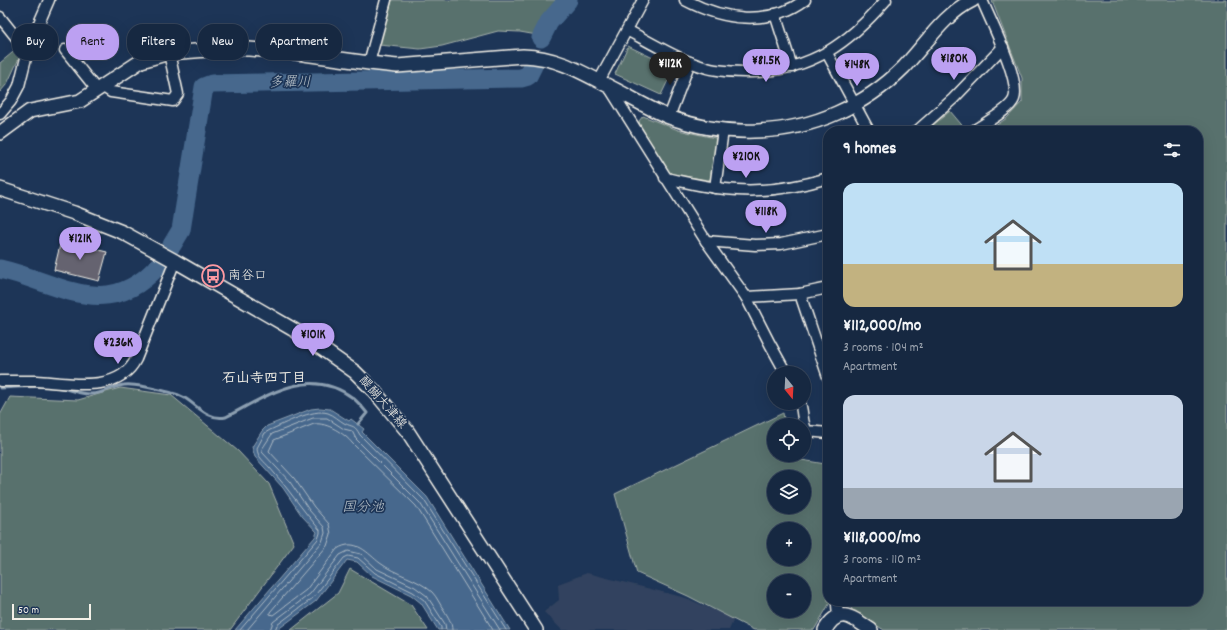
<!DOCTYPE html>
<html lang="en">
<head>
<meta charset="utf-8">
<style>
  body { margin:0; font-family:Dekko,"Klee One",sans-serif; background:#1f3048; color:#f1f3f6; height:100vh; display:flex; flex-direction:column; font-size:15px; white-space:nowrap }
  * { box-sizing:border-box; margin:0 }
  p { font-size:13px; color:#9ea6b1 }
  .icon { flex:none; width:22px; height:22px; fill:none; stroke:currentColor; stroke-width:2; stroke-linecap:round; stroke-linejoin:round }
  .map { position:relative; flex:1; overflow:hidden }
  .panel { position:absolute; left:823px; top:126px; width:380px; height:480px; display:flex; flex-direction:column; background:#162841; border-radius:16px; box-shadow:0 4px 16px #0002,0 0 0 1px #35445a }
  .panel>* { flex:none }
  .banner { position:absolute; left:12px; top:24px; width:380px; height:36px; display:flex; gap:8px }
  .needle { width:26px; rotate:162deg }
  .fabs { position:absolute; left:767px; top:366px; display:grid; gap:8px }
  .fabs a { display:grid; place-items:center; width:44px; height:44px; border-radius:50%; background:#162841; box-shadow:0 4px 16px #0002,0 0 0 1px #35445a; font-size:20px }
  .scale { position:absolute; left:12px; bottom:10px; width:79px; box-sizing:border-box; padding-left:4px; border:2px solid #f4f1e8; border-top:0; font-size:11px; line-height:14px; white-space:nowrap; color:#f4f1e8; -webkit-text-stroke:3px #1d3557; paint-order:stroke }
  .price { position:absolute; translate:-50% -34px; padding:0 9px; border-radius:14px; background:#bca0f2; color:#111; font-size:13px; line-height:26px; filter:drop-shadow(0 1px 2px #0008) }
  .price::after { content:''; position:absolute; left:50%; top:24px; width:12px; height:9px; margin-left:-6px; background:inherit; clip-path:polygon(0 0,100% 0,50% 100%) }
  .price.on { background:#222; color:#fff }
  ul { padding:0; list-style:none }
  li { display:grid; align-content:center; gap:8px; height:212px; padding:0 20px }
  li span { display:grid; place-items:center; height:124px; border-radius:12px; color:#555 }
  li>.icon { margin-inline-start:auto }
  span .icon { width:72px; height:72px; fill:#fffc; stroke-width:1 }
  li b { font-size:17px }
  h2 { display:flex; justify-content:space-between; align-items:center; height:48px; padding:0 20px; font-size:17px }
  .chip { padding:0 14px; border-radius:16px; background:#162841; box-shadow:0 4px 16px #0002,0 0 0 1px #35445a; font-size:14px; line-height:36px }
  .chip.on { background:#bca0f2; color:#111 }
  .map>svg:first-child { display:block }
</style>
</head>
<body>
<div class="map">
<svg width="1227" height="630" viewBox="0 0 1227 630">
  <rect width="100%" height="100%" fill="#1d3557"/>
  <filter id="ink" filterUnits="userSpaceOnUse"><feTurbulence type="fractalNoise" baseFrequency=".025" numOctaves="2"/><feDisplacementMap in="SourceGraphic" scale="8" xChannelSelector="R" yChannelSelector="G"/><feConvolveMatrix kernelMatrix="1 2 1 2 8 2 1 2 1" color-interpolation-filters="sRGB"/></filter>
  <g filter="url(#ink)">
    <polygon fill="#33435e" points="587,573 686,598 734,619 729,630 562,630 544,612 559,600 558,584"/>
    <g fill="#58716d" stroke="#a6b1aa" fill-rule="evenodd">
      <polygon points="392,0 562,0 537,35 520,32 498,31 442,46 420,49 379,45"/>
      <polygon points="997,0 1227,0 1227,630 884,630 851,609 854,601 1198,601 1198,131 988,131 1007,118 1022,102 1022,78 992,1"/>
      <polygon points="628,46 674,68 661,95 615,74"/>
      <polygon points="18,48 22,52 7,84 0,92 0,63"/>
      <polygon points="950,111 966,130 926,131"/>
      <polygon points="643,116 678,130 715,138 717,140 712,178 708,180 671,174 668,172 640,125 639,121"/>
      <polygon points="120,388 171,395 238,451 269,484 294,544 230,630 0,630 0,415 10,397 78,400"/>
      <path d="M783 413 785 425H774V455H789L790 458 825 464 828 461V601H831L814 630H754L688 596 637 573 615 494ZM774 477H804V507H774ZM774 529H804V559H774ZM774 581H804V611H774Z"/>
      <polygon points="350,569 411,605 428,630 291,630 338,593"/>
    </g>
    <polygon fill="#46688d" stroke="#8c9fb1" points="320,408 330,409 349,421 351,419 364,429 362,432 427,497 510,630 438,630 421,603 411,595 372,576 357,562 347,560 316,601 277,630 235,630 315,537 317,532 302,516 283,488 255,457 252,447 262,431 267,426 311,409"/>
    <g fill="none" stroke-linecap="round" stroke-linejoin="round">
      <g stroke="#aebac4" stroke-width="1">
        <path d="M240 630 318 539 320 533V530C302 510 288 488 270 468 265 462 257 457 257 448L265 433 270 430C284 424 313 408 328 413 334 415 339 420 344 423 354 428 354 424 360 435L424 500 506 630"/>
        <polyline points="247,630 322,542 325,533 324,527 309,510 290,482 262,452 262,449 272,434 313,418 327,418 344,429 352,431 356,439 420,503 500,630"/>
        <polyline points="270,630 273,622 310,594 340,555 348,551 361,554 377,569 415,587 427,596 445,624 446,630"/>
        <polyline points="275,630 277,625 313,598 344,558 348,556 358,558 375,573 413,592 424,600 441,627 441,630"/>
        <path d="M452 630C452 622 448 617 444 610 440 605 437 597 432 592 417 578 396 575 380 563 368 554 356 537 337 549L306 590 273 615 270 614V612L327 546 331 534 329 524 314 507 294 478 269 451 274 440 314 424C327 422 345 434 352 443L416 506 493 630"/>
      </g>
      <path stroke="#8c9fb1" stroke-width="3" d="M0 388C20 387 41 385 61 388 72 390 79 394 91 394 103 394 113 386 124 385 137 383 159 390 172 393 192 396 204 422 226 417 267 396 308 365 353 398 358 402 363 408 367 413L358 424"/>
      <g stroke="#46688d" stroke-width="19">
        <polyline points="541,38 549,22 568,0"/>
        <polyline points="172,245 181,230 204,87 212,84 521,78 528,76 533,66"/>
        <path d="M0 269C58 282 107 323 158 266"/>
      </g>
    </g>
    <polygon fill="#656470" stroke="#f4f1e8" points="61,241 107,252 99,281 54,270"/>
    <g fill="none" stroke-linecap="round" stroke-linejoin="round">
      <g stroke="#f4f1e8" stroke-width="13">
        <g id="street">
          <path d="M685 0C723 20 768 27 805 0"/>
          <polyline points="775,14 792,67"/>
          <polyline points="0,17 19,41 29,46"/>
          <path d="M627 30C653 44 679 60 707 68 721 72 737 72 752 72 811 71 849 43 886 0"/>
          <polyline points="65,50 97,90"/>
          <polyline points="827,53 869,131"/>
          <polyline points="369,63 386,0"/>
          <polyline points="599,81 643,0"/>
          <polyline points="102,86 111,92 173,101 178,94 169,53"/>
          <polyline points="609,87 706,241 746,297 770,344 786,373"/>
          <polyline points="0,114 11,101 19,86 29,46 49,0"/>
          <polyline points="669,117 690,62"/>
          <polyline points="917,131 953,99 1003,47"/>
          <path d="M973 131C983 124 1010 110 1014 99 1021 80 990 20 982 0"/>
          <path d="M665 178C685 182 705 187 725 189 760 193 795 188 828 178"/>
          <polyline points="715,188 723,130"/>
          <polyline points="706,241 755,245 781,244 828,234"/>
          <polyline points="800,294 828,377"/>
          <polyline points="746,297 800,294 828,288"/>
          <path d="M0 381C12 381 25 381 37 381 69 383 119 394 136 359L175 261"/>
          <path d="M800 403C803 411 802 424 807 431L828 433"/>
          <polyline points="838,615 837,605 839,601"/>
        </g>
      </g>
      <g stroke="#f4f1e8" stroke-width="16">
        <g id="secondary">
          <path d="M0 133 30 111 80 101 141 61 169 53 220 49H249L289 52 369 63 397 66 523 56C560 57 586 75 618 91 635 100 652 110 669 117 722 137 786 136 837 113 862 102 885 86 904 67 926 44 944 14 973 0"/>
          <polyline points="0,189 74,213 122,232 175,261 301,334 355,372 374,391 408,432 536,630"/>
          <path d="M825 630C839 605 853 618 871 630"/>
        </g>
      </g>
      <use href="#street" stroke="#1d3557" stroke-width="10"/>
      <use href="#secondary" stroke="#1d3557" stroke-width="13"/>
    </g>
  </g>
  <defs>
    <g id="bus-ring" transform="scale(1.15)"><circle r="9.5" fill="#1d3557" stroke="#ff9aa2" stroke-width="1.5"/><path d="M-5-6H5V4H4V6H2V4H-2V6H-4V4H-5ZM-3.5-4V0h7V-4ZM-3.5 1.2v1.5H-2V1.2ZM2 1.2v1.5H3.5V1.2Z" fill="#ff9aa2"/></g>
  </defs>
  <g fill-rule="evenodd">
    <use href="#bus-ring" x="213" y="276"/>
  </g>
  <g text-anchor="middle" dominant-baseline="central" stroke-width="3.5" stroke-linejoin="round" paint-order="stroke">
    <g font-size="13" fill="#f4f1e8" stroke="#1d3557" text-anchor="start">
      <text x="228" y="276">南谷口</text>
    </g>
    <g font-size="13" fill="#f4f1e8" stroke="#1d3557">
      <text transform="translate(382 403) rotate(49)">醍醐大津線</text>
    </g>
    <g font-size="14" font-style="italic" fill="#b7c1c8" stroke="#1d3557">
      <text transform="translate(290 83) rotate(-1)">多羅川</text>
      <text x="363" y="508">国分池</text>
    </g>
    <g font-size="14" font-weight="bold" fill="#f4f1e8" stroke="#1d3557">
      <text x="264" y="379">石山寺四丁目</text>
    </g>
  </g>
</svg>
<div class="fabs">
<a><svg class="needle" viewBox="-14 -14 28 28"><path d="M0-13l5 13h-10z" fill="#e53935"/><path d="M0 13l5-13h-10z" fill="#9ea6b1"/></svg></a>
<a><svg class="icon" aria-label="locate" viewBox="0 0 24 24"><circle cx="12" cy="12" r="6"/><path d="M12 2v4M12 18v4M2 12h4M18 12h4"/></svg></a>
<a><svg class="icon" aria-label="layers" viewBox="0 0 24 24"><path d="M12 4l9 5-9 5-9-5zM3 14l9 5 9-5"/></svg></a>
<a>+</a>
<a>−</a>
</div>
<div class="scale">50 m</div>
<b class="price" style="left:954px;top:81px">¥180K</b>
<b class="price" style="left:766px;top:83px">¥81.5K</b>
<b class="price on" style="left:670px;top:86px">¥112K</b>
<b class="price" style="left:857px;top:87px">¥148K</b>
<b class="price" style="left:746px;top:179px">¥210K</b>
<b class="price" style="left:766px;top:234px">¥118K</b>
<b class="price" style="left:80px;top:261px">¥121K</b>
<b class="price" style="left:313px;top:357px">¥101K</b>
<b class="price" style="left:118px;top:365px">¥236K</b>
<div class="banner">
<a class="chip">Buy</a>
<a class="chip on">Rent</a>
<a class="chip">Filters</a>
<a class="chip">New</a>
<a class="chip">Apartment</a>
</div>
<section class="panel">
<h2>9 homes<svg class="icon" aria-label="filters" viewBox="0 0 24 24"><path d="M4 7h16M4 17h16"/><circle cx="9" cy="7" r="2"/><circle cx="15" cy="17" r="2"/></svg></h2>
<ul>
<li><span style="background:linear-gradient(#bfe0f5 65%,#c2b280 0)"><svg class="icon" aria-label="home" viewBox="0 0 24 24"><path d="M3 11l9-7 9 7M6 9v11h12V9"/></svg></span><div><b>¥112,000/mo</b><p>3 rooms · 104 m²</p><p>Apartment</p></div></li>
<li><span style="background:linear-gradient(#c9d6e8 75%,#9aa5b1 0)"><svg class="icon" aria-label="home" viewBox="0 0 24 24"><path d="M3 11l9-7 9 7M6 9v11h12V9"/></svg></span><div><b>¥118,000/mo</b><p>3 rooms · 110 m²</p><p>Apartment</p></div></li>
</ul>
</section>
</div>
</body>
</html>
